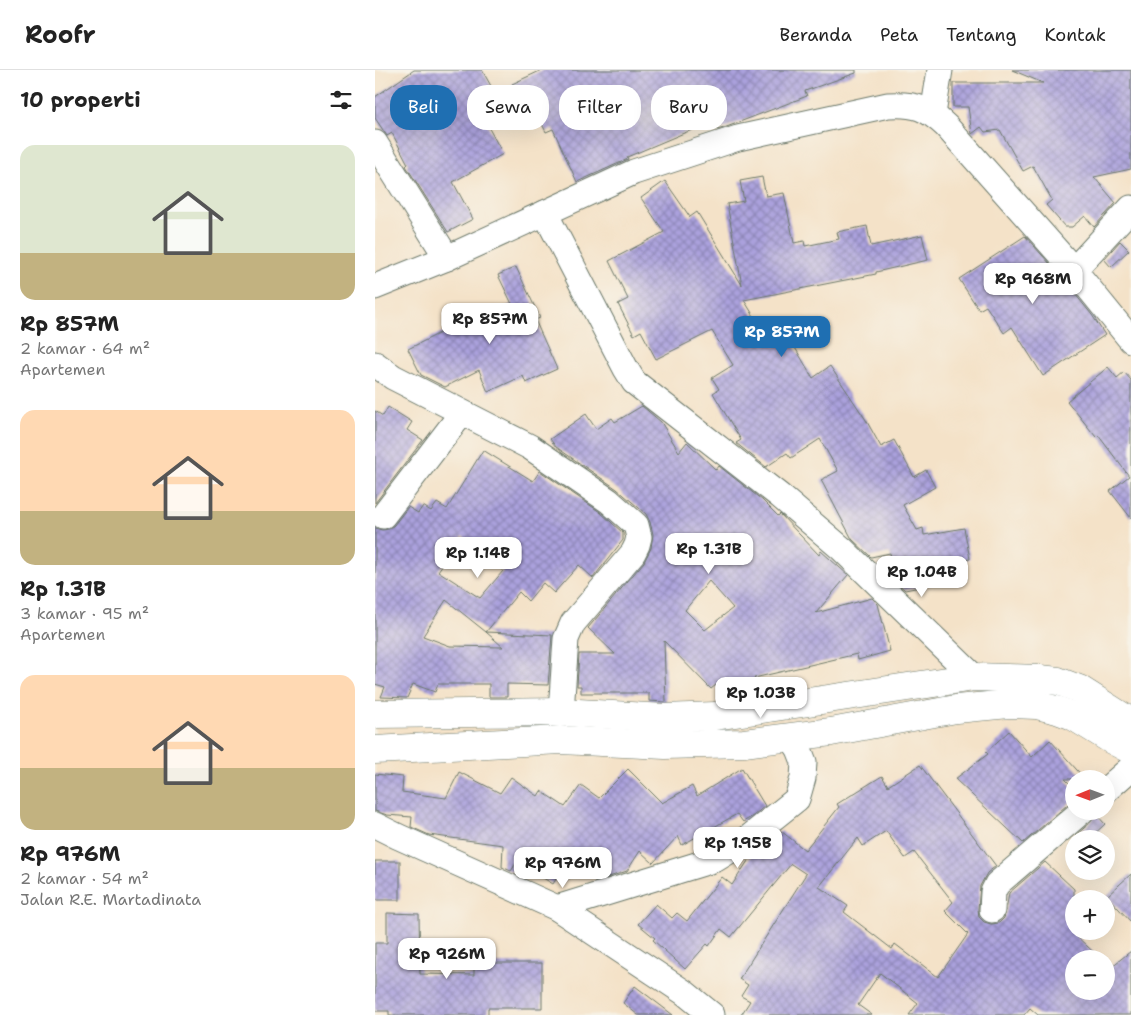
<!DOCTYPE html>
<html lang="id">
<head>
<meta charset="utf-8">
<style>
  body { margin:0; font-family:"Shantell Sans",sans-serif; background:#f6f6f6; color:#222; height:100vh; display:flex; flex-direction:column; font-size:19px; white-space:nowrap }
  * { box-sizing:border-box; margin:0 }
  p { font-size:16px; color:#767676 }
  .icon { flex:none; width:28px; height:28px; fill:none; stroke:currentColor; stroke-width:2; stroke-linecap:round; stroke-linejoin:round }
  .map { position:relative; flex:1; overflow:hidden }
  .side { display:flex; flex-direction:column; background:#fff; width:375px }
  .side>* { flex:none }
  .hud { position:absolute; left:15px; top:15px; width:475px; height:45px; display:flex; gap:10px }
  .needle { width:32px; rotate:269deg }
  .controls { position:absolute; left:690px; top:700px; display:grid; gap:10px }
  .controls a { display:grid; place-items:center; width:50px; height:50px; border-radius:50%; background:#fff; box-shadow:0 5px 20px #0002; font-size:25px }
  .price { position:absolute; translate:-50% -42px; padding:0 11px; border-radius:10px; background:#fff; color:#222; font-size:16px; line-height:32px; filter:drop-shadow(0 1px 2px #0008) }
  .price::after { content:''; position:absolute; left:50%; top:30px; width:15px; height:11px; margin-left:-8px; background:inherit; clip-path:polygon(0 0,100% 0,50% 100%) }
  .price.current { background:#1f6fb2; color:#fff }
  ul { padding:0; list-style:none }
  li { display:grid; align-content:center; gap:10px; height:265px; padding:0 20px }
  li span { display:grid; place-items:center; height:155px; border-radius:15px; color:#555 }
  li>.icon { margin-inline-start:auto }
  span .icon { width:90px; height:90px; fill:#fffc; stroke-width:1 }
  li b { font-size:21px }
  h2 { display:flex; justify-content:space-between; align-items:center; height:60px; padding:0 20px; font-size:21px }
  .pill { padding:0 18px; border-radius:20px; background:#fff; box-shadow:0 5px 20px #0002; font-size:18px; line-height:45px }
  .pill.current { background:#1f6fb2; color:#fff }
  header { display:flex; align-items:center; gap:30px; box-sizing:border-box; height:70px; padding:0 25px; background:#fff; border-bottom:1px solid #e0e0e0 }
  header strong { font-size:24px }
  nav { display:flex; gap:28px; margin-inline-start:auto; font-size:18px }
  main { display:flex; flex:1; min-height:0 }
  .map>svg:first-child { display:block }
</style>
</head>
<body>
<header>
<strong>Roofr</strong>
<nav><a>Beranda</a><a>Peta</a><a>Tentang</a><a>Kontak</a></nav>
</header>
<main>
<section class="side">
<h2>10 properti<svg class="icon" aria-label="filters" viewBox="0 0 24 24"><path d="M4 7h16M4 17h16"/><circle cx="9" cy="7" r="2"/><circle cx="15" cy="17" r="2"/></svg></h2>
<ul>
<li><span style="background:linear-gradient(#dfe7d0 70%,#c2b280 0)"><svg class="icon" aria-label="home" viewBox="0 0 24 24"><path d="M3 11l9-7 9 7M6 9v11h12V9"/></svg></span><div><b>Rp 857M</b><p>2 kamar · 64 m²</p><p>Apartemen</p></div></li>
<li><span style="background:linear-gradient(#ffd9b3 65%,#c2b280 0)"><svg class="icon" aria-label="home" viewBox="0 0 24 24"><path d="M3 11l9-7 9 7M6 9v11h12V9"/></svg></span><div><b>Rp 1.31B</b><p>3 kamar · 95 m²</p><p>Apartemen</p></div></li>
<li><span style="background:linear-gradient(#ffd9b3 60%,#c2b280 0)"><svg class="icon" aria-label="home" viewBox="0 0 24 24"><path d="M3 11l9-7 9 7M6 9v11h12V9"/></svg></span><div><b>Rp 976M</b><p>2 kamar · 54 m²</p><p>Jalan R.E. Martadinata</p></div></li>
</ul>
</section>
<div class="map">
<svg width="756" height="945" viewBox="0 0 756 945">
  <defs>
    <pattern id="building-cross-hatch" width="8" height="8" patternUnits="userSpaceOnUse" patternTransform="scale(1.25)"><rect width="8" height="8" fill="#aba1dd"/><path d="M0 0l8 8M0 8l8-8" fill="none" stroke="#8b84b4"/></pattern>
  </defs>
  <rect width="100%" height="100%" fill="#f7f3e8"/>
  <filter id="ink" filterUnits="userSpaceOnUse"><feTurbulence type="fractalNoise" baseFrequency=".02" numOctaves="2"/><feDisplacementMap in="SourceGraphic" scale="10" xChannelSelector="R" yChannelSelector="G"/><feConvolveMatrix kernelMatrix="1 2 1 2 8 2 1 2 1" color-interpolation-filters="sRGB"/></filter>
  <filter id="wash" filterUnits="userSpaceOnUse"><feTurbulence type="fractalNoise" baseFrequency=".0096" numOctaves="4" result="noise"/><feDisplacementMap in="SourceGraphic" scale="20" xChannelSelector="R" yChannelSelector="G"/><feGaussianBlur stdDeviation="1.12" result="paint"/><feColorMatrix in="noise" values="0 0 0 0 0 0 0 0 0 0 0 0 0 0 0 0 0 1.4 0 .05"/><feComposite in="paint" operator="in"/></filter>
  <g filter="url(#wash)">
    <rect width="100%" height="100%" fill="#f4e2c8"/>
    <g id="blocks">
      <g fill="url(#building-cross-hatch)" fill-rule="evenodd">
        <polygon points="39,0 107,0 125,32 105,42 128,84 78,112 98,149 73,162 31,96 33,94 17,63 12,66 0,48 0,27"/>
        <polygon points="167,0 481,0 481,3 430,21 432,26 349,58 342,60 339,52 309,63 252,87 253,89 202,112 178,59 171,62 162,44 153,48 137,14"/>
        <polygon points="637,0 756,0 756,99 719,107 741,133 719,157 710,146 697,157 690,157 671,135 677,130 658,96 648,101 625,60 610,62 606,57 597,64 593,37 578,37 578,13 668,13"/>
        <polygon points="387,107 391,126 409,123 419,173 429,171 430,176 464,169 462,162 492,156 496,176 547,165 553,190 501,202 501,204 369,230 390,264 406,254 438,308 455,296 491,350 506,377 519,370 539,407 551,400 560,417 528,435 542,460 548,458 549,465 589,458 595,489 556,497 557,506 543,508 545,517 530,520 520,511 515,483 496,487 477,469 446,410 463,401 445,369 416,388 412,383 391,397 361,373 366,370 338,323 344,319 337,308 358,295 337,261 281,289 266,261 259,265 243,234 253,229 234,191 289,162 266,128 290,111 315,147 322,142 367,215 352,134 369,131 365,111"/>
        <polygon points="650,166 684,204 694,221 696,219 717,245 730,265 668,306 637,257 629,263 611,236 604,240 584,209"/>
        <polygon points="745,171 754,180 736,197 729,189"/>
        <polygon points="141,197 165,248 160,250 182,299 151,313 148,306 113,322 104,300 70,317 46,305 33,279 67,262 69,265 137,234 123,205"/>
        <polygon points="733,297 742,308 749,302 756,310 756,448 735,421 754,406 723,365 721,367 692,331"/>
        <path d="M267 336 286 352 304 382 312 372 341 400 344 396 387 430 403 446 405 444 444 485 446 481 473 505 441 543 497 528 503 534 515 581 483 590 482 584 379 608 388 620 383 624 352 628 341 615 336 619 289 571 291 632 274 631V623H206V616H202L204 584H240L213 558 269 492 276 478 278 464 275 452 271 444 242 419 181 377 175 369 211 344 221 359 237 348 240 352ZM334 511 358 538 330 560 310 540Z"/>
        <polygon points="13,337 37,352 32,360 48,370 0,433 0,341 8,346"/>
        <path d="M108 380 158 411 165 401 225 442 248 463V470L218 508 204 495 179 523 168 513 153 531 144 522 111 562 177 565 173 615 132 614V627H114V614H63L60 622 38 614 32 628 6 627 10 617 0 614V458L7 460 14 459 19 455 33 437 43 443 48 436 56 441 62 433 72 439ZM88 466 128 501 105 528 63 501ZM71 530 111 562 128 577 75 576 48 566Z"/>
        <polygon points="634,661 657,687 675,670 710,709 690,709 699,718 699,729 648,773 580,709 613,684 611,682"/>
        <path d="M545 695 621 796 612 803 605 816 603 839 604 847 609 852 616 854 624 853 629 848 631 841 634 823 670 792 699 819V864L726 889H699V921H731V901L756 881V945H663L655 938 649 945H534L543 933 505 903 483 935 497 945H366L375 931 366 926 373 915 364 909 431 804 416 794 356 867 346 859 334 876 332 874 310 899 278 870 280 868 263 854 281 834 297 848 302 843 312 851 347 807 357 815 379 782 406 761 430 780 464 737 462 734 507 706 513 716ZM511 761 530 788 539 782 578 832 570 841 593 864 563 907 520 874 517 879 469 842 473 836 444 817 483 768 488 776Z"/>
        <polygon points="367,698 390,736 378,746 368,752 362,744 307,775 303,766 278,793 265,781 252,801 225,810 201,793 190,811 183,806 178,814 142,792 136,801 127,797 128,775 54,765 36,757 37,747 12,745 0,741 0,704 28,707 27,722 71,728 84,702 125,723 136,707 163,726 166,721 190,737 206,715 224,728 253,699 287,733 317,716 322,726"/>
        <polygon points="721,744 730,754 714,769 705,769 701,765 716,752"/>
        <rect x="0" y="791" width="25" height="39"/>
        <polygon points="756,804 756,852 732,826"/>
        <polygon points="12,843 44,844 45,904 99,905 99,885 115,885 115,893 167,893 167,938 113,938 113,945 14,945 14,941 0,941 0,873 12,873"/>
        <polygon points="260,916 298,945 263,945 248,933"/>
      </g>
    </g>
  </g>
  <g filter="url(#ink)">
    <use href="#blocks" fill-opacity="0" stroke="#6a7768" stroke-width="1"/>
    <g fill="none" stroke-linecap="round" stroke-linejoin="round">
      <g stroke="#6a7768" stroke-width="27">
        <g id="street">
          <polyline points="558,44 565,0"/>
          <polyline points="0,73 72,188"/>
          <polyline points="170,143 251,299 259,312 405,426 467,479 599,607"/>
          <polyline points="699,200 756,138"/>
          <path d="M0 217 72 188 259 102 363 68 513 35C540 33 552 38 571 56L699 200 756 270"/>
          <polyline points="0,294 18,307 155,377 234,431 261,455 264,467 262,475 258,483 198,553 191,569 186,642"/>
          <polyline points="8,446 87,343"/>
          <polyline points="731,720 756,698"/>
          <polyline points="0,755 22,766 182,838 310,923 337,945"/>
          <polyline points="182,838 341,789 367,773 422,729 428,708 429,692 424,679 416,667"/>
          <polyline points="617,840 618,822 622,814 707,741"/>
        </g>
      </g>
      <g stroke="#6a7768" stroke-width="29">
        <g id="secondary">
          <polyline points="0,644 186,642 290,648 340,646 599,607 665,609 683,611 704,619 756,652"/>
          <polyline points="0,680 185,670 290,675 369,673 456,662 581,639 634,634 661,635 682,640 698,646 735,669 756,680"/>
        </g>
      </g>
      <use href="#street" stroke="#fff" stroke-width="25"/>
      <use href="#secondary" stroke="#fff" stroke-width="28"/>
    </g>
  </g>
</svg>
<div class="controls">
<a><svg class="needle" viewBox="-14 -14 28 28"><path d="M0-13l5 13h-10z" fill="#e53935"/><path d="M0 13l5-13h-10z" fill="#767676"/></svg></a>
<a><svg class="icon" aria-label="layers" viewBox="0 0 24 24"><path d="M12 4l9 5-9 5-9-5zM3 14l9 5 9-5"/></svg></a>
<a>+</a>
<a>−</a>
</div>
<b class="price" style="left:658px;top:235px">Rp 968M</b>
<b class="price" style="left:115px;top:275px">Rp 857M</b>
<b class="price current" style="left:407px;top:288px">Rp 857M</b>
<b class="price" style="left:334px;top:505px">Rp 1.31B</b>
<b class="price" style="left:103px;top:509px">Rp 1.14B</b>
<b class="price" style="left:547px;top:528px">Rp 1.04B</b>
<b class="price" style="left:386px;top:649px">Rp 1.03B</b>
<b class="price" style="left:363px;top:799px">Rp 1.95B</b>
<b class="price" style="left:188px;top:819px">Rp 976M</b>
<b class="price" style="left:72px;top:910px">Rp 926M</b>
<div class="hud">
<a class="pill current">Beli</a>
<a class="pill">Sewa</a>
<a class="pill">Filter</a>
<a class="pill">Baru</a>
</div>
</div>
</main>
</body>
</html>
